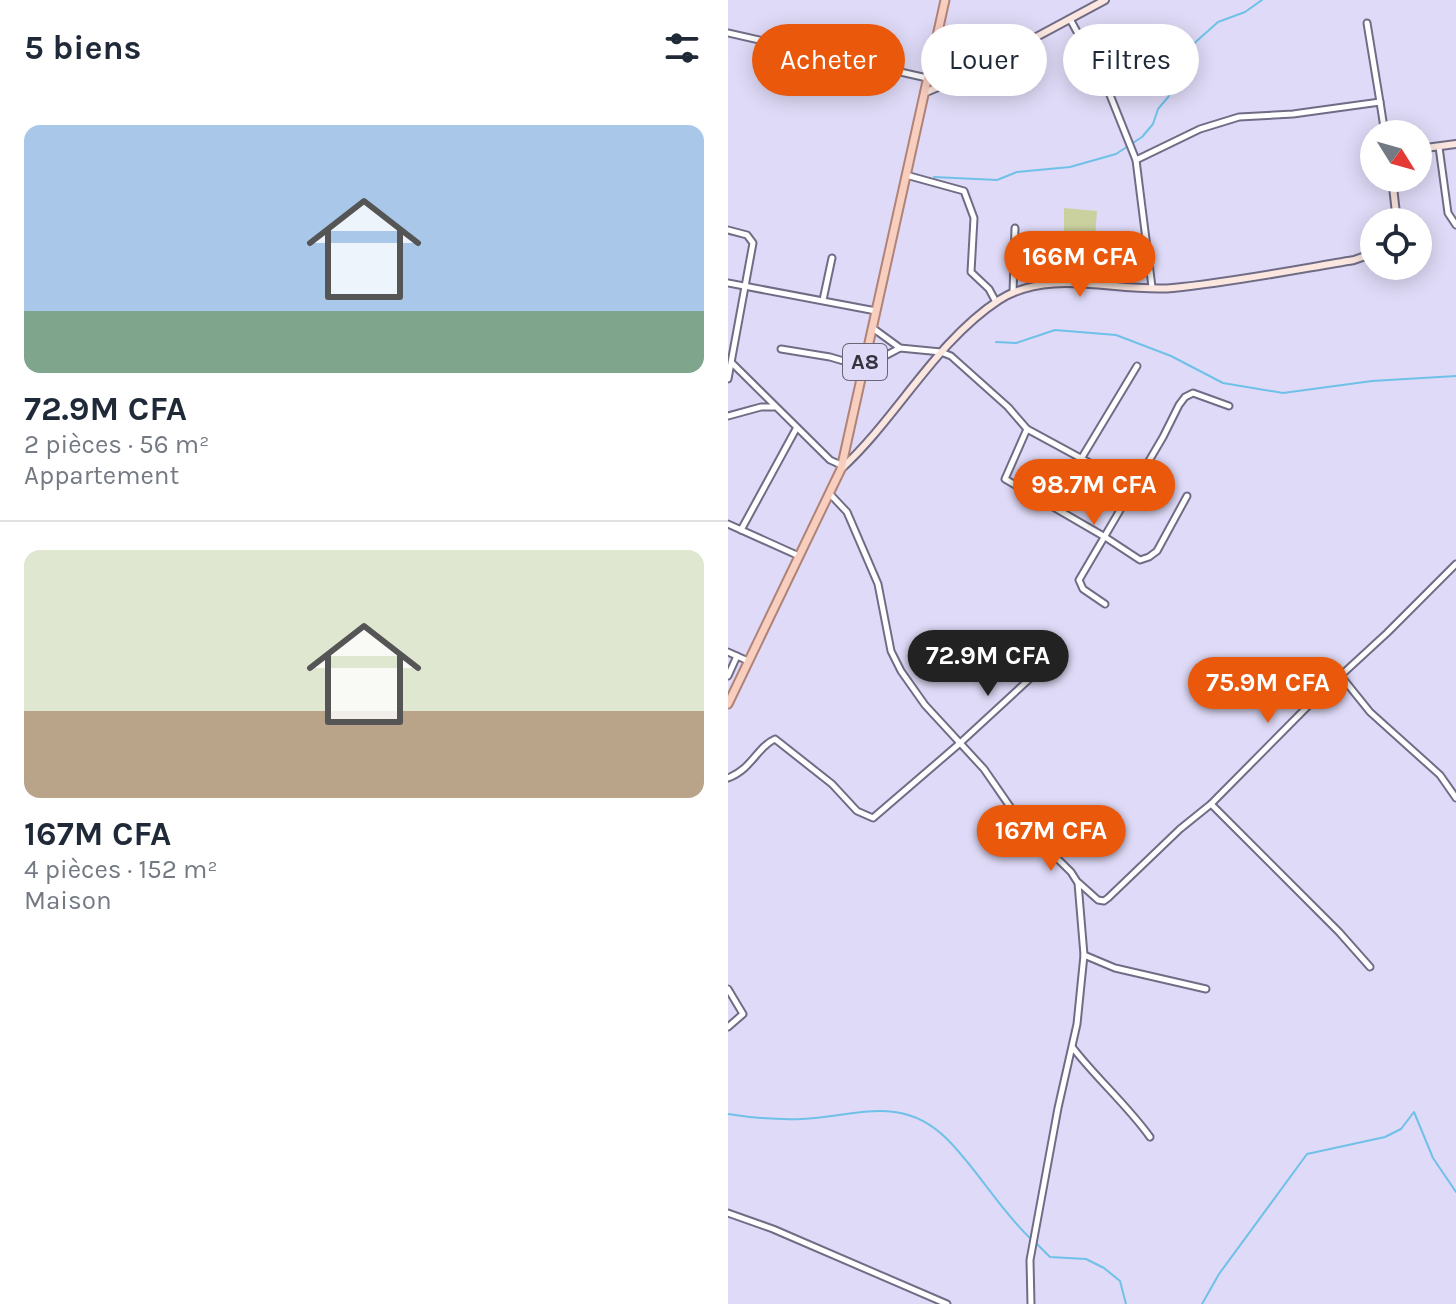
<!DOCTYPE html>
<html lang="fr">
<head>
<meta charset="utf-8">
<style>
  body { margin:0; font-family:Karla,sans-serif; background:#f6f6f7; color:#1f2937; height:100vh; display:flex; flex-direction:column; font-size:30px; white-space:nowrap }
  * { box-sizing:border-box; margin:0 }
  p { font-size:26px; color:#747a83 }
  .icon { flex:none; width:44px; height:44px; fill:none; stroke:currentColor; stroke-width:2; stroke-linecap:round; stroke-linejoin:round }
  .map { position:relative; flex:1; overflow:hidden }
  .panel { display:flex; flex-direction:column; background:#fff; width:728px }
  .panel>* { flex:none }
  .hud { position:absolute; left:24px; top:24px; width:584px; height:72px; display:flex; gap:16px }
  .needle { width:52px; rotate:127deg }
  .buttons { position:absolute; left:632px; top:120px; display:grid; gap:16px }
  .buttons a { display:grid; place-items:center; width:72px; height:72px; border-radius:50%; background:#fff; box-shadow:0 4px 20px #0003; font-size:40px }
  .price { position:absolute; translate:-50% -68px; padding:0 18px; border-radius:28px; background:#ea580c; color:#fff; font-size:26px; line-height:52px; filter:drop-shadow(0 2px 4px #0008) }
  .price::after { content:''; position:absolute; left:50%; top:48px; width:24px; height:18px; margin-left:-12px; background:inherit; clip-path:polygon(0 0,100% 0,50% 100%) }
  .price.active { background:#222; color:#fff }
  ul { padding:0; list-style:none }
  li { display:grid; align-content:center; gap:16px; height:424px; padding:0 24px }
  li+li { border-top:2px solid #e0e1e3 }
  li span { display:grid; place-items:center; height:248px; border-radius:16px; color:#555 }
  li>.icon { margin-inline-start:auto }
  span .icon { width:144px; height:144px; fill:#fffc; stroke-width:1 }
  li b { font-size:34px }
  h2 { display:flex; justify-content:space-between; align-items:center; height:96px; padding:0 24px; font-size:34px }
  .tag { padding:0 28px; border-radius:36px; background:#fff; box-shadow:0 4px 20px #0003; font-size:28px; line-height:72px }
  .tag.active { background:#ea580c; color:#fff }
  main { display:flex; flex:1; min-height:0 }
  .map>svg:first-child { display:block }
</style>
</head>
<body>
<main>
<section class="panel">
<h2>5 biens<svg class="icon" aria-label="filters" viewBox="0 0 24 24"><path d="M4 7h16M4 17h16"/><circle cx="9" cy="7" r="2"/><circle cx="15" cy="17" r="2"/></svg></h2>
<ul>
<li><span style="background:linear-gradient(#a9c7e8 75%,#7fa58c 0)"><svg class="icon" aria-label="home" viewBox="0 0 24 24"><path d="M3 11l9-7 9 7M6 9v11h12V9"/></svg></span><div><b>72.9M CFA</b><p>2 pièces · 56 m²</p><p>Appartement</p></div></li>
<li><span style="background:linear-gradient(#dfe7d0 65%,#b9a48a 0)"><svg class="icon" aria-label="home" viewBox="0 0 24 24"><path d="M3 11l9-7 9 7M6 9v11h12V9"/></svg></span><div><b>167M CFA</b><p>4 pièces · 152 m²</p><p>Maison</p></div></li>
</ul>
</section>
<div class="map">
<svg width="728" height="1304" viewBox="0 0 728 1304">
  <rect width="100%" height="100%" fill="#dfdaf7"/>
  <polygon fill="#cbd09f" points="336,208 369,211 365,263 336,261"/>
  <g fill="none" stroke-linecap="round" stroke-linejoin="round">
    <g stroke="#6fc1e8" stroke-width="2">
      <polyline points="206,177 269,180 289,172 342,167 388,154 414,137 425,124 430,109 441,96 462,47 490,22 517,12 534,0"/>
      <polyline points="268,342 288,343 327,330 388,335 443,356 495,383 555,393 644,381 728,376"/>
      <path d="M0 1114C25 1118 48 1120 74 1119 129 1116 174 1094 219 1139 250 1170 271 1209 303 1239"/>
      <polyline points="308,1243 322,1257 358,1259 376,1268 392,1281 398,1304"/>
      <polyline points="474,1304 491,1274 579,1154 657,1137 673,1129 686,1112 705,1158 728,1192"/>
    </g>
    <g stroke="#716c86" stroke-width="9">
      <g id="street">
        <polyline points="342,19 378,85 408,160 424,287"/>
        <polyline points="639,23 652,102"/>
        <polyline points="0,33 199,78"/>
        <polyline points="711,147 720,213 728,225"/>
        <polyline points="408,160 472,129 511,117 565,114 652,102 657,134"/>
        <polyline points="178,175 236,191 246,218 243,272 261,289 268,302"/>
        <polyline points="0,230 19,235 25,243 0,379"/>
        <polyline points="0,283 148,311"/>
        <polyline points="285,293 287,228"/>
        <polyline points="95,300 104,258"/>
        <polyline points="146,329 172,348 213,352 223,356 280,407 299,429 277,479 377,537 412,560 421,557 429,551 459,496"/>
        <polyline points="53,349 102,357 136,367 172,348"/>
        <polyline points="4,363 102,460 113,465"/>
        <polyline points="0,416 33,407 46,407"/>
        <polyline points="299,429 406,487"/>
        <polyline points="353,459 409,366"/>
        <polyline points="102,494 119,512 150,584 163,651 173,671 197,705 256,769 294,824 343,872 350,883 356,955 349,1024 330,1108 302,1260 303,1304"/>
        <polyline points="0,524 71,556"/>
        <polyline points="13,530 68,429"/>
        <polyline points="377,604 355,589 351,580 435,437 451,405 457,397 465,393 501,406"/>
        <polyline points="0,652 20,661"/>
        <polyline points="0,676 9,656"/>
        <polyline points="613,676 642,712 712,775 728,798"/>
        <path d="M0 778C24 769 29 747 47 739L104 784 129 811 145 818 231 744 309 672"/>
        <polyline points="483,804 611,932 642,967"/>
        <polyline points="351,883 370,900 376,901 380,898 452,829 483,804 584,702 659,633 728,564"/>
        <polyline points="356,955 387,968 478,989"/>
        <polyline points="0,989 15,1014 0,1027"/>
        <path d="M345 1048C369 1079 399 1105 422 1137"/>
        <polyline points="0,1213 45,1229 219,1304"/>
      </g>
    </g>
    <g stroke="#716c86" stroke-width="10">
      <g id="secondary">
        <polyline points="196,93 234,77 377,0"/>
        <polyline points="690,149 728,144"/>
        <polyline points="664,178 669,222"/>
        <path d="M113 469C169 418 207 342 271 300 323 267 388 293 445 288 505 282 566 270 626 260L646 253"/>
      </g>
    </g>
    <g stroke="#b08377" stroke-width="11">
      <polyline id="primary" points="0,704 113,469 217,0"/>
    </g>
    <use href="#street" stroke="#fff" stroke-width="5"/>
    <use href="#secondary" stroke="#fbe7df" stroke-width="6"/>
    <use href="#primary" stroke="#f8cebf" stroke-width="7"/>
  </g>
  <g text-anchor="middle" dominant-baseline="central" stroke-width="8" stroke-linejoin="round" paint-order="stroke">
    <rect fill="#dfdaf7" stroke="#686576" stroke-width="2" x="115" y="344" width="44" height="36" rx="6"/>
    <g font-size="22" font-weight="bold" fill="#35333e">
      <text x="137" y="362">A8</text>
    </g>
  </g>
</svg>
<div class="buttons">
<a><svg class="needle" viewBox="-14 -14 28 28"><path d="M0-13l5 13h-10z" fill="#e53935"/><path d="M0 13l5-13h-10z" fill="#747a83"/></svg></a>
<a><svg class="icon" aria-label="locate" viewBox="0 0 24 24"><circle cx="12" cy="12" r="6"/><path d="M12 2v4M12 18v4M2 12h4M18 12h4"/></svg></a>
</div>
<b class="price" style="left:352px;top:299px">166M CFA</b>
<b class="price" style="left:366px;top:527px">98.7M CFA</b>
<b class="price active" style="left:260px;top:698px">72.9M CFA</b>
<b class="price" style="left:540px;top:725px">75.9M CFA</b>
<b class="price" style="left:323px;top:873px">167M CFA</b>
<div class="hud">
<a class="tag active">Acheter</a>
<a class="tag">Louer</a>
<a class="tag">Filtres</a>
</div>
</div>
</main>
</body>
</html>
